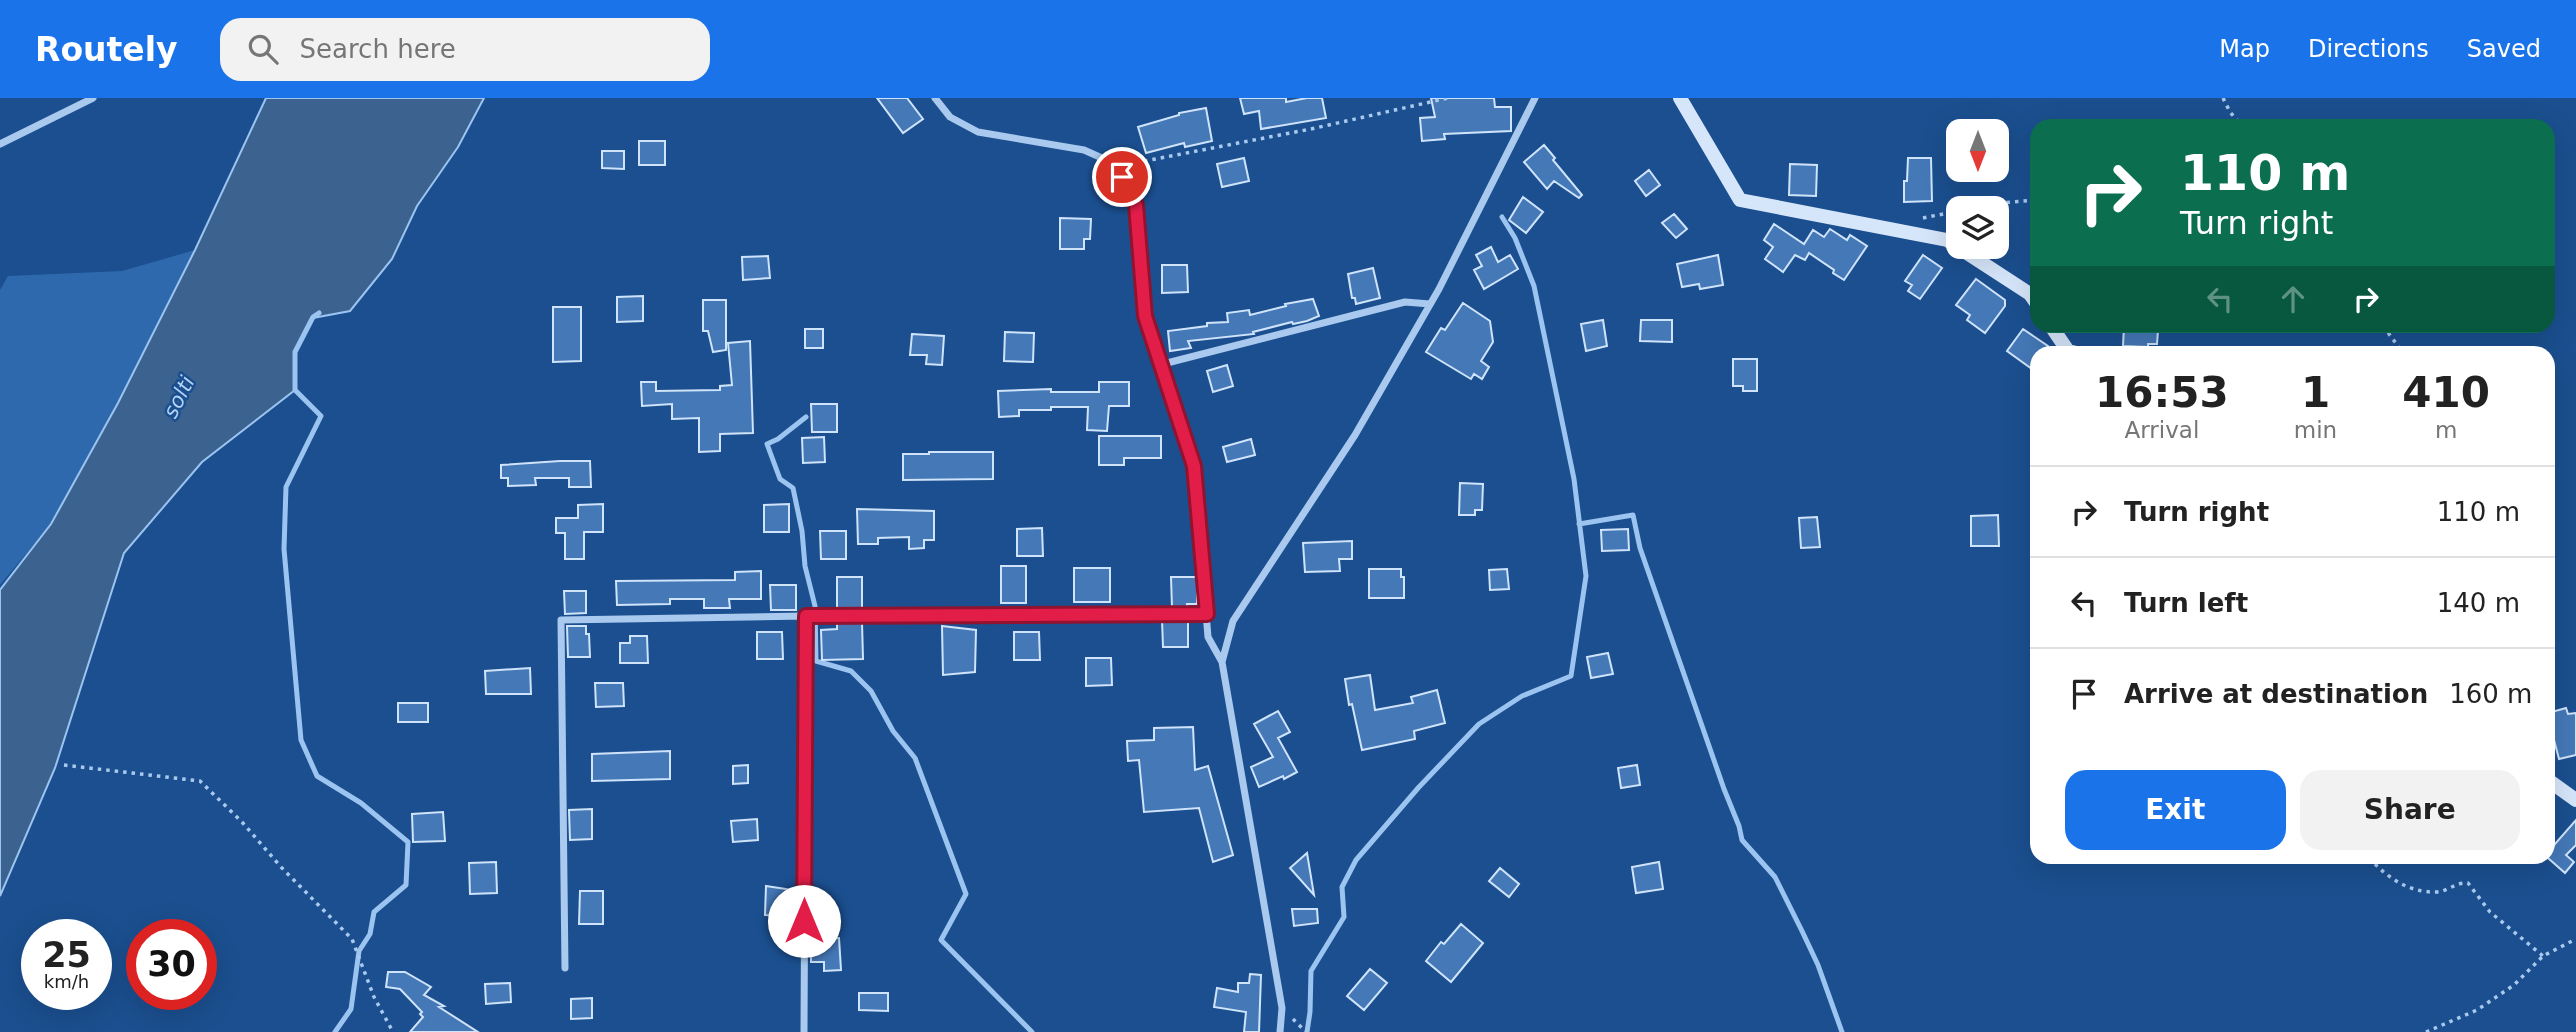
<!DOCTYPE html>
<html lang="en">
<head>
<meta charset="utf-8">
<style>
	:root { --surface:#fff; --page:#f2f2f2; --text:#222; --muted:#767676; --line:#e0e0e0; --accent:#1a73e8 }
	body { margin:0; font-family:"DejaVu Sans",sans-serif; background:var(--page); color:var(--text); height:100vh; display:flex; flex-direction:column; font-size:26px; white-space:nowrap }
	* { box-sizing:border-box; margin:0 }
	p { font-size:23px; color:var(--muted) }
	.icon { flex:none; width:38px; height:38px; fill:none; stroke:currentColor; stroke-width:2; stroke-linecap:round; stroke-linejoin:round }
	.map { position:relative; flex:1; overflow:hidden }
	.details { position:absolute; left:2030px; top:248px; width:525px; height:518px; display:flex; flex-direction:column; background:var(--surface); border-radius:21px; box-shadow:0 7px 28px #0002 }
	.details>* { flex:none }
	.guide { position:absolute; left:2030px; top:21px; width:525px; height:214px; border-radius:21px; box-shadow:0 7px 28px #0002; background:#0b6e4f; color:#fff; overflow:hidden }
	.needle { width:46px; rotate:180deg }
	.controls { position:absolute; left:1946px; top:21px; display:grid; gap:14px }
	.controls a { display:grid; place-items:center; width:63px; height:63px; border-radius:14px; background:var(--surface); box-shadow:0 7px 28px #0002; font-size:35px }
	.speed { position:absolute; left:21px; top:821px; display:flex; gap:14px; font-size:35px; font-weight:700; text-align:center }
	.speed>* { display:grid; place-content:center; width:91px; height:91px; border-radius:50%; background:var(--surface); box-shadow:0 7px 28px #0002; line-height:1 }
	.speed small { font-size:18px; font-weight:400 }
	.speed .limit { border:10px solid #d22; background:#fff; color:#111 }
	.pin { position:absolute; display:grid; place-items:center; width:60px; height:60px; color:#fff; margin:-30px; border:4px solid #fff; border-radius:50%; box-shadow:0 2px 7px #0007 }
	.me { position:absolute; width:77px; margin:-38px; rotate:0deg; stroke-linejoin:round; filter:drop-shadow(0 0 5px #0008) }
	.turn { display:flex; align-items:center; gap:24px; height:147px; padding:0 35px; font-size:32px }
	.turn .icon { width:91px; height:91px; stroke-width:2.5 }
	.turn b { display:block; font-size:49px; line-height:60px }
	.lanes { display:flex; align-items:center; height:66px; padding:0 35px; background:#0003; justify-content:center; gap:35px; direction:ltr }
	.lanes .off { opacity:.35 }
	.eta { display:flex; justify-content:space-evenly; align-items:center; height:119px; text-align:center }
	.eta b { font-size:42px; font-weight:700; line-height:49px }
	.cta { display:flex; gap:14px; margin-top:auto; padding:14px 35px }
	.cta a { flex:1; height:80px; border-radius:21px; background:var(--accent); color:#fff; font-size:28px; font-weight:700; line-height:80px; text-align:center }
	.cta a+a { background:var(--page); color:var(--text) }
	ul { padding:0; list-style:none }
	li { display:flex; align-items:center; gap:21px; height:91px; padding:0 35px; border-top:2px solid var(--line) }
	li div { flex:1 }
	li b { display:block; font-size:26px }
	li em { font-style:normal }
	header { display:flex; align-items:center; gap:42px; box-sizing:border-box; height:98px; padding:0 35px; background:var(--accent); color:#fff }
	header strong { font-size:33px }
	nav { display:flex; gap:38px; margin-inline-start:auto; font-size:24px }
	.search { width:490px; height:63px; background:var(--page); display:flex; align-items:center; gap:18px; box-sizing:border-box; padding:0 24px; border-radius:21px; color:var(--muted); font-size:26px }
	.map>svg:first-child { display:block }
	.green { fill:#2e69ad }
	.water { fill:#3c6290; stroke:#9cc4f0; stroke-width:2 }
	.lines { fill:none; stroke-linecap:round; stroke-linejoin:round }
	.stream { stroke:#9cc4f0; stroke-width:5 }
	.building { fill:#4478b7; stroke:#cfe3fa; stroke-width:2 }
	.path { stroke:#a9c9ee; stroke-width:3.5; stroke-dasharray:3.5 5; stroke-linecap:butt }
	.street { stroke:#a9c9ee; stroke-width:7 }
	.secondary { stroke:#d6e6fa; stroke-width:14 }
	.route-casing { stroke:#92132f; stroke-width:18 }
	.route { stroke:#e11d48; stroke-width:12 }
	.labels { text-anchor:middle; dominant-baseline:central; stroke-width:5; stroke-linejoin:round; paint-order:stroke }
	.water-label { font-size:21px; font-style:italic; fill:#b5d3f5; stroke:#1b4f8f }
</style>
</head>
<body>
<header>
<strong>Routely</strong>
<div class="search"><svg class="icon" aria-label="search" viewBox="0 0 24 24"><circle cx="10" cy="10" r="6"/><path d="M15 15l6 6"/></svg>Search here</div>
<nav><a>Map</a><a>Directions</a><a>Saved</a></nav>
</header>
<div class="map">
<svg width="2576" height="934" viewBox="0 0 2576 934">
	<rect width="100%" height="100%" fill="#1b4f8f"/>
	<path class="green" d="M195 152 118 305 51 426 0 487V192L8 178 122 173Z"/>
	<path class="water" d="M266 0H484L458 49 417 108 392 161 350 213 313 220 295 254V292L202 364 124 455 55 670 0 798V492L51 426 118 305 195 152Z"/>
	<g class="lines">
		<path class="stream" d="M319 215 313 219 295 254V292L321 318 286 389 284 451 301 642 317 678 361 705 408 744 406 787 374 814 370 836 359 853 351 911 335 934
			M806 319 778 341 767 346 780 381 793 390 802 433 805 468 815 508 816 563 851 573 871 593 893 633 915 660 966 796 941 842 1032 934
			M1579 426 1633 417 1640 450 1724 691 1739 728 1742 742 1775 779 1802 833 1818 867 1842 934
			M1307 934 1310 914 1311 873 1344 819 1342 789 1356 762 1419 689 1479 626 1522 598 1571 578 1586 478 1574 381 1534 188 1515 140 1502 119"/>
	</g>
	<path class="building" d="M877 0H907L923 21 903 35Z
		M1240 0H1286V4L1307 0H1322L1326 20 1261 31 1259 13 1244 16Z
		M1431 0H1494L1495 9H1511V33L1444 36 1445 41 1422 43 1420 20 1435 19Z
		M1206 10 1212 43 1185 49 1184 45 1146 55 1138 29 1179 17V15Z
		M639 43H665V67H639Z
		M1544 47 1555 60 1553 62 1582 97 1579 100 1554 83 1547 91 1524 64Z
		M602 53H624V71L602 70Z
		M1244 60 1249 83 1222 89 1217 66Z
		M1908 60H1931L1932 103 1904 104V83H1907Z
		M1790 66 1817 67 1816 98 1789 97Z
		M1649 72 1660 87 1646 98 1635 83Z
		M1523 99 1543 114 1526 135 1509 122Z
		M1674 116 1687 131 1676 140 1662 125Z
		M1060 120 1091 121 1090 141H1084V151H1060Z
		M1774 126 1804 146 1813 132 1824 139 1830 131 1847 142 1850 137 1867 148 1844 182 1833 175 1834 172 1809 155 1805 162 1795 157 1783 174 1765 161 1773 149 1764 142Z
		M1491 149 1498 164 1510 157 1518 171 1484 191 1474 172 1482 168 1476 157Z
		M1718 157 1723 187 1700 191 1699 186 1682 189 1677 166Z
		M1923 157 1942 170 1920 201 1908 193 1912 187 1905 183Z
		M768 158 770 180 743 182 742 159Z
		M1162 167H1187L1188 194 1162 195Z
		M1373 170 1380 200 1356 206 1355 200H1352L1348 176Z
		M1976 181 2005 202V208L1985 235 1967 222 1970 217 1956 207Z
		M643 198V223L617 224V199Z
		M1313 201 1319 218 1307 223 1293 226 1292 224 1253 234 1254 236 1188 243 1191 250 1170 253 1168 233 1207 228V225L1228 224 1227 215 1249 212 1250 217 1286 208 1285 206Z
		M703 202H726V252L713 254 708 233H703Z
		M1463 205 1490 223 1493 244 1481 263 1489 269 1482 281 1474 276 1471 281 1426 254 1441 230 1445 232Z
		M553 209H581V263L553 264Z
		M1603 222 1607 248 1586 253 1581 226Z
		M1641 222H1672V244L1640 243Z
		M2124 228H2149V231L2158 232 2157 246H2148V249L2123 248Z
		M805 231H823V250H805Z
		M2023 231 2048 248 2043 256H2037V263L2032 271 2007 253Z
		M1005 234 1034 235 1033 264 1004 263Z
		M912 236 944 238 942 267 926 266 927 257H910Z
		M750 243 753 335 720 336V353L699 354V320L672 321V306L642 308 641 284H656V293L720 292V288L732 287 728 245Z
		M1733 261H1757V293H1743V288H1733Z
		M1227 267 1233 288 1213 294 1207 273Z
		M1099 284H1129V308H1109L1107 333 1087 332 1088 309H1051V312H1019V318L999 319 998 293 1051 291V294H1099Z
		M811 306H837V334H812Z
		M1099 338H1161V360H1124V367H1099Z
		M824 339 825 364 803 365 802 340Z
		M1251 341 1255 357 1227 364 1223 349Z
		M929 354H993V381L903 382V356H929Z
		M560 363H590L591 389H569V380H535L536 387 508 388V380H501V367Z
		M1460 385 1483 386 1482 412H1475V417H1459Z
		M603 406V434H584V461H565V435H556V420H578V407Z
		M789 406V434H764V407Z
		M857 411 934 413V442H924V450L909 451V439L878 440V446H858Z
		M1998 417 1999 448H1971V418Z
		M1817 419 1820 449 1801 450 1799 420Z
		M1042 430 1043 458H1017V431Z
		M1628 431 1629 452 1602 453 1601 432Z
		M820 433H846V461H821Z
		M1352 443V461H1339L1340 473 1305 474 1303 445Z
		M1001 468H1026V505H1001Z
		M1074 470H1110V504H1074Z
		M1369 471H1401V479H1404V500H1369Z
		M1507 471 1509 491 1490 492 1489 472Z
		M761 473V501H729L730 510H704V501H670V506L617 507 616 483 735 482V474Z
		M837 479H862V512H837Z
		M1171 479H1197V506H1187L1188 510H1172Z
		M770 487H796V512H771Z
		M564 493H586V515L565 516Z
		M1162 522H1188V549H1163Z
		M837 524H862L863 561 822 562 821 532 837 531Z
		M567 528H586V536H589L590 559H568Z
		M942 528 976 532 975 574 943 577Z
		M757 534H782L783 561H757Z
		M1014 534H1039L1040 562H1014Z
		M630 538H647L648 565H620V545H630Z
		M1608 555 1613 576 1591 580 1587 559Z
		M1086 560H1111L1112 587 1086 588Z
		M530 570 531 596H486L485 573Z
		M1370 577 1375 612 1413 605 1411 599 1437 592 1445 625 1414 633 1415 641 1362 652 1352 606 1349 607 1345 581Z
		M595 585H623L624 608 596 609Z
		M398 605H428V624H398Z
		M2566 610 2568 616 2576 615V657L2559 661 2554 642 2548 643V615Z
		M1278 613 1290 634 1278 640 1297 674 1284 681 1283 678 1259 689 1251 669 1273 659 1254 626Z
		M1193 629 1195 672 1208 668 1233 757 1213 764 1199 710 1144 714 1139 662 1128 663 1127 643 1154 642V630Z
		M670 653V681L592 683V656Z
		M748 667V685L733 686V668Z
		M1637 667 1640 687 1621 690 1618 670Z
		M592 711V741L570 742 569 712Z
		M443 714 445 743 413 744 412 716Z
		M757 721 758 742 733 744 731 723Z
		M2576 722V747L2566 757 2574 764 2565 775 2548 760V754Z
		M1307 755 1314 797 1290 770Z
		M496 764 497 795 470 796 469 765Z
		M1659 764 1663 791 1636 795 1632 769Z
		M1500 770 1519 786 1509 799 1489 783Z
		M766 788 793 792 791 818 765 817Z
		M580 793H603V826H579Z
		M1292 811H1317L1318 825 1294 828Z
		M1461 826 1483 845 1451 884 1426 863 1441 844 1444 846Z
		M839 840 841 872 824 873V864H811V841Z
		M1370 871 1387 885 1364 912 1347 898Z
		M388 874H405L431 889 424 897 444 908 439 909 478 934H410L423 919 420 916 422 914 400 891 386 889Z
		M1250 876 1261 877 1259 934H1244L1246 914 1214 909 1217 890 1238 894V885H1249Z
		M510 885 511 904 486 906 485 886Z
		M859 895H888V913L859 912Z
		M592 900V920L571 921V901Z"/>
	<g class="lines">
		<path class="path" d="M2223 0 2230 14 2242 28
			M1130 73 1145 63 1311 31 1448 0
			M1973 110 2000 105 2037 102
			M1923 120 1958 113
			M2383 228 2404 256
			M64 667 200 683 242 724 281 769 352 841 374 899 393 934
			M2369 760C2387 779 2408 795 2437 794 2448 793 2456 784 2468 785L2490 814 2543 858
			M1293 921 1306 934
			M2426 934 2477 912 2514 887 2543 858 2576 841"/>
		<path class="street" d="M935 0 950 19 978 34 1084 52 1113 65 1131 92 1136 108 1145 218 1163 266 1194 368 1208 539 1222 564
			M0 46 93 0
			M1163 266 1405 204 1430 206
			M806 518 1207 516
			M565 870 561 522 806 518 804 934
			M1280 934 1282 910 1222 564 1233 523 1355 337 1439 191 1535 0"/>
		<path class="secondary" d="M1680 0 1740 102 1947 142 2030 196 2037 206
			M2051 228 2068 253 2081 256
			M2548 682 2576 702"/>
	</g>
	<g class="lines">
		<g class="route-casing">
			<path id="route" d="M804 823 806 518 1207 516 1194 368 1145 218 1136 107 1122 79"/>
		</g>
		<use href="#route" class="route"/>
	</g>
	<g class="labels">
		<g class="water-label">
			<text transform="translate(179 299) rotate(-63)">solti</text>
		</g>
	</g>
</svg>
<div class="controls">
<a><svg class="needle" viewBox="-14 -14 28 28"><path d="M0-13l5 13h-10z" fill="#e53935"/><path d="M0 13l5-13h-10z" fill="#767676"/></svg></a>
<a><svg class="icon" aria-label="layers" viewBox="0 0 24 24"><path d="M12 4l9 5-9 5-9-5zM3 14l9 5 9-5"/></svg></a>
</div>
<div class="speed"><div>25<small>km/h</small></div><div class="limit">30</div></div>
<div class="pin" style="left:1122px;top:79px;background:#d93025"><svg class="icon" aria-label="arrive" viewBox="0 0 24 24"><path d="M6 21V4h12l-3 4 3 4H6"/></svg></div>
<svg class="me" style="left:804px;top:823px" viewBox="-20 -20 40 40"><circle r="19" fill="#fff"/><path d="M0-13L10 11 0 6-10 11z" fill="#e11d48"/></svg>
<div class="guide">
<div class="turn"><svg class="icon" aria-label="right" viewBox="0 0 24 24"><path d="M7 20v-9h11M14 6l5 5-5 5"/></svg><div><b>110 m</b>Turn right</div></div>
<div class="lanes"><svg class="icon off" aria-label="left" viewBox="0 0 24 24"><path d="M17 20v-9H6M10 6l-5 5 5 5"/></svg><svg class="icon off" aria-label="ahead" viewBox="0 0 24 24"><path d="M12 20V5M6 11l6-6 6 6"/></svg><svg class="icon" aria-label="right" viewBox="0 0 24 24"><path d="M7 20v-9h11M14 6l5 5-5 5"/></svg></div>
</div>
<section class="details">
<div class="eta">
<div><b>16:53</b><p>Arrival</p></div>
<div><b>1</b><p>min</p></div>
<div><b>410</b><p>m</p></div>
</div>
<ul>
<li><svg class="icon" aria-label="right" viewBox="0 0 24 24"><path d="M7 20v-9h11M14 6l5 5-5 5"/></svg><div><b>Turn right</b></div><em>110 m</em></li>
<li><svg class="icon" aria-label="left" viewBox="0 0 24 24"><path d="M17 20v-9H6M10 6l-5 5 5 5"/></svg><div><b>Turn left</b></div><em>140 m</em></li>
<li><svg class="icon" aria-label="arrive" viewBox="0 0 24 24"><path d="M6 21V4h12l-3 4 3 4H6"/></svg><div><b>Arrive at destination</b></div><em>160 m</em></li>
</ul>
<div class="cta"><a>Exit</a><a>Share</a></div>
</section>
</div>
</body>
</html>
